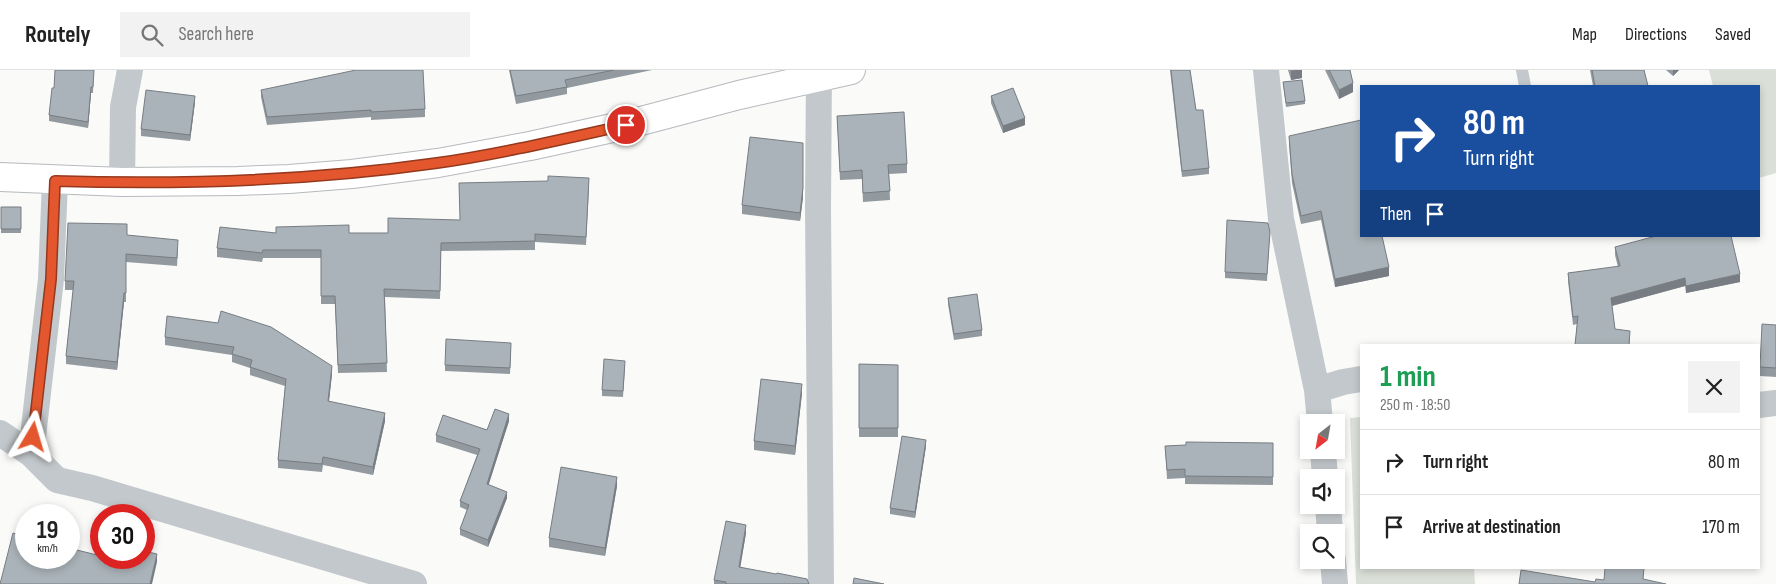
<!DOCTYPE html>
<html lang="en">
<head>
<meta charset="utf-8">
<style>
	:root { --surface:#fff; --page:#f2f2f2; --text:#222; --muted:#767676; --line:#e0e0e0 }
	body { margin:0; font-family:"Sofia Sans Condensed",sans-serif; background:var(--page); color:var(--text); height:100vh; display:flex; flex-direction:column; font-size:19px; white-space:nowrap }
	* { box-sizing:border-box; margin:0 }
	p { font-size:16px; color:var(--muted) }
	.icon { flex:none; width:28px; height:28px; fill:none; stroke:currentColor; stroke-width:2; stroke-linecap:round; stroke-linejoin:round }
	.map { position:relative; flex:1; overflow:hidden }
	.panel { position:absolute; left:1360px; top:274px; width:400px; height:225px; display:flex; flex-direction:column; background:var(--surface); border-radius:0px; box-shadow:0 2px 8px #0003 }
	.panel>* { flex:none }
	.top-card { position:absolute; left:1360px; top:15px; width:400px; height:152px; border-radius:0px; box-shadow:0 2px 8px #0003; background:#1a4fa0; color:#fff; overflow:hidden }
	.needle { width:32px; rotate:211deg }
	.buttons { position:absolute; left:1300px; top:344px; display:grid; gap:10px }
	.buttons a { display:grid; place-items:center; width:45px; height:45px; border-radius:0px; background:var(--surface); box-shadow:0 2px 8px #0003; font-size:25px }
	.speed { position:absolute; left:15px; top:434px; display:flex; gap:10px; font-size:25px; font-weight:700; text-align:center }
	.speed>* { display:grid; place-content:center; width:65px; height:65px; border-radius:50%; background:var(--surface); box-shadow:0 2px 8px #0003; line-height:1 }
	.speed small { font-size:12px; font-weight:400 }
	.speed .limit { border:8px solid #d22; background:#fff; color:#111 }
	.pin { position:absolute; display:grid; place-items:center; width:42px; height:42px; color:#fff; margin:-21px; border:2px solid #fff; border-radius:50%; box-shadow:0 1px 5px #0007 }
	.me { position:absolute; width:55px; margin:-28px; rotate:7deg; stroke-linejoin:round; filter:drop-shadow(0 0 4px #0008) }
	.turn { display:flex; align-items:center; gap:18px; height:105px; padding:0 20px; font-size:22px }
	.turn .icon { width:65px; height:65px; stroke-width:2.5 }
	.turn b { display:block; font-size:35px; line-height:42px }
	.then { display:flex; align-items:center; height:48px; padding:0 20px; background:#0003; gap:10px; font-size:19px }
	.round { display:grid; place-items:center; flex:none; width:52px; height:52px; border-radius:0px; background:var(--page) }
	.head { display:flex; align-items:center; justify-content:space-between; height:85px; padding:0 20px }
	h1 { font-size:30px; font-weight:700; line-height:38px; color:#1e9e55 }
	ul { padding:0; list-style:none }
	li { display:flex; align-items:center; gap:15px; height:65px; padding:0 20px; border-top:1px solid var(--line) }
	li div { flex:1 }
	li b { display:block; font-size:19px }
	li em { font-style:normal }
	header { display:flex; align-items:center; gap:30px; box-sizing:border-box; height:70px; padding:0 25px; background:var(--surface); border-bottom:1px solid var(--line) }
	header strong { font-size:24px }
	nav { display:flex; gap:28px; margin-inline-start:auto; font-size:18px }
	.search { width:350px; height:45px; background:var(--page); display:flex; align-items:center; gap:12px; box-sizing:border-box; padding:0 18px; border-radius:0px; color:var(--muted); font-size:19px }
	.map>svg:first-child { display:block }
	.green { fill:#dadfd7 }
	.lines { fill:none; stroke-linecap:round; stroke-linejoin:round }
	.primary-casing { stroke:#b5babe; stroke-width:30 }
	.service { stroke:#c3c8cc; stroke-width:12 }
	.minor { stroke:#c3c8cc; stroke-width:26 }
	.primary { stroke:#fff; stroke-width:28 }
	.wall { fill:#929a9f }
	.shaded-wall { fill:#777d82 }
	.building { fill:#aab3b9; stroke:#777d82 }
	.route-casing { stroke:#94391e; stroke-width:12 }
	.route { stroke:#e4572e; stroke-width:9 }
</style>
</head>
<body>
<header>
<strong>Routely</strong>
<div class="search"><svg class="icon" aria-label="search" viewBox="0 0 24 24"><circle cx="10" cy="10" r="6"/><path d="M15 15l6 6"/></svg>Search here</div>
<nav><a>Map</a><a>Directions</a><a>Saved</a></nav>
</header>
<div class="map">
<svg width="1776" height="514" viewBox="0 0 1776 514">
	<rect width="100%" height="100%" fill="#fafaf8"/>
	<path class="green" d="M1709 0H1776V103L1759 108V16H1713Z
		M1361 347V498H1474L1475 514H1356L1350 348Z"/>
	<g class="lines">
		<g class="primary-casing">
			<path id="primary" d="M0 107 122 112 238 111 289 109 352 104 438 93 530 76 626 55 739 25 851 0"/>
		</g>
		<path class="service" d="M1522 0 1525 16"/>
		<path class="minor" d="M819 0 818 137 821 514
			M1266 0 1281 149 1317 320 1320 352
			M122 112 123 37 130 0
			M1317 320 1343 312 1361 309
			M1759 335 1776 333
			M0 363 31 384 57 410 92 418 414 514
			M1323 380 1325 408
			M31 384 51 209 55 111
			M1328 435 1330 462
			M1333 490 1335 514"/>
		<use href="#primary" class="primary"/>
	</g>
	<path class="wall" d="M94 0 93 23H91L88 58 49 51V45L54 18Z
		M509 0H652L567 18V24L516 34Z
		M1170 0H1190L1196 40 1209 98V104L1182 107Z
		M1288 0H1302V8L1291 10Z
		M1325 0H1350L1353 22 1339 29Z
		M1590 0H1644L1648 16H1593Z
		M1666 0H1679L1673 6Z
		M1283 12 1305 31V34L1286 37Z
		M261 20 425 39V47L371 50V47L267 55 261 27Z
		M991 26 1025 55 1003 63 991 33Z
		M195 32 190 71 141 66V59Z
		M837 46 907 94V103L889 104 890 130 863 132 862 109 840 110Z
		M1289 66 1361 166 1389 206 1335 217 1321 150 1301 154 1292 113 1289 74Z
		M589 117 586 175 535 172V180L441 181 440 229 385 227 387 302 338 303 335 234H321V188H263L262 192 217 187V178L276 163H388L460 150Z
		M803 127 800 151 742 144V135Z
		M1 137H21V163H1Z
		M1270 162 1267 211 1225 208V202Z
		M127 165 178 179 177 196 126 192V232H124L117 300 66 294V286L73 220H65V211Z
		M1615 177 1740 212 1686 223 1685 216 1612 236 1615 259 1630 268 1629 275H1575L1577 254 1573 255 1568 211V203L1618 197 1615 185Z
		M948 228 982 260V266L954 270 948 234Z
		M167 246 332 304 329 331 385 351 373 405 323 395 322 402 278 398V390L285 316 250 305V298L232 292V285L165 275V267Z
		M1776 255V307L1760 306V297Z
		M511 279 510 304 445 301V295Z
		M859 294 898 295V367H859Z
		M625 297 623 327 602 326V320Z
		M802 323 795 385 754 380V371Z
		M509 351 488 415 507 428 488 477 460 465V459L467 440 460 437V431L477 385 436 372V365L487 360Z
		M1273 373V415L1185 414V408L1167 409 1165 376Z
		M926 376 915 448 890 444V438Z
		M617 416 605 486 549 477V468Z
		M746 463 740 497 809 514H714V510Z"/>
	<path class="shaded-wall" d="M1295 0H1302V8L1291 10V1Z
		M1673 0H1679L1673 6Z
		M1353 13V22L1339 29V20Z
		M91 17V23L88 58V52Z
		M195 26V32L190 71V65Z
		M1025 48V55L1003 63V56Z
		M803 82V127L800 151V143Z
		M1389 197V206L1335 217V209Z
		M1740 204V212L1686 223V216Z
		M1685 208V216L1611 236V228Z
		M124 223V232L117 300V292Z
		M332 296V304L328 339V331Z
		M802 314V323L795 385V376Z
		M385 343V351L373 405V397Z
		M509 344V351L487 420V414Z
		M926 370V376L915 448V442Z
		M617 407V416L605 486V478Z
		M507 422V428L488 477V470Z
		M746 455V463L739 505V497Z
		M157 484V492L152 514H150Z"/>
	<path class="building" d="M55 0H94L93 17H91L88 52 49 45 52 18H54Z
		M356 0H423L425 39 371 42V40L267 47 261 20Z
		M510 0H614L565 10 567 17 516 26Z
		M1171 0H1190L1196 40H1203L1209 98 1182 101Z
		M1329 0H1350L1353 13 1339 20Z
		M1592 0H1644L1648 16H1595Z
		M1302 10 1305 31 1286 33 1283 12Z
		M1013 18 1025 48 1003 56 991 26Z
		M146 20 195 26 190 65 141 59Z
		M904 42 907 94 888 95 890 121 863 123 862 100 840 102 837 46Z
		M1361 50V166H1382L1389 197 1335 209 1321 141 1301 146 1292 104 1289 66Z
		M750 67 803 73V118L800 143 742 135Z
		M548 106 589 108 586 167 535 164V171L441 173 440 221 384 219 387 293 338 295 335 226H321V180H263L262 183 217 178 220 157 276 163V157L349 155V163H388V148L460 150 459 113 548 111Z
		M1 137H21V159H1Z
		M1227 150 1268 153 1270 162 1267 204 1225 202Z
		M68 153 127 154V165L178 170 177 188 126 184V223H124L117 292 66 286 74 211H65Z
		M1656 166H1731L1740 204 1686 216 1685 208 1611 228 1615 259 1630 261 1629 275H1575L1578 246 1573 247 1568 203 1620 196 1615 177Z
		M977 224 982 260 954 264 948 228Z
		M221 241 271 257 332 296 328 331 385 343 373 397 323 387 322 394 278 390 286 309 250 297 252 290 232 284 234 277 165 267 167 246 218 253Z
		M1762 254 1776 255V298L1760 297Z
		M446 269 511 273 510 298 445 295Z
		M604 289 625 291 623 321 602 320Z
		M859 294 898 295V358H859Z
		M761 309 802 314 795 376 754 371Z
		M495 339 509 344 487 414 507 422 488 470 460 459 469 435 460 431 480 379 436 365 443 345 487 360Z
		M902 366 926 370 915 442 890 438Z
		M1186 372 1273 373V407L1185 406V399L1167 400 1165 376 1186 375Z
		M561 397 617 407 605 478 549 468Z
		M726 451 746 455 739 497 776 504 777 503 807 509 809 514H726V512L714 510Z
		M13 463 26 467V488H69V478L101 486V488H144V481L157 484 150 514H151H0Z
		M1605 498H1644L1643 509 1666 514H1519L1521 500 1595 512 1596 509 1604 510Z
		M854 508 884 514H853Z"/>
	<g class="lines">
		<g class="route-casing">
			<path id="route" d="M33 367 51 209 55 111C183 115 310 111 437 93 500 84 563 69 626 55"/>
		</g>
		<use href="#route" class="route"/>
	</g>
</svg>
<div class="buttons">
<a><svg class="needle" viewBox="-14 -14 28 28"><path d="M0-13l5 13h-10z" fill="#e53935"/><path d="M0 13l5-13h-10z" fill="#767676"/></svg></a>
<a><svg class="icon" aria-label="sound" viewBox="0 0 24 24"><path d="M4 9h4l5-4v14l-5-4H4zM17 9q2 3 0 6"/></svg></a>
<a><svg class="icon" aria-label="search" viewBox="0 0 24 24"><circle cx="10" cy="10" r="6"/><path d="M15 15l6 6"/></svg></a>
</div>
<div class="speed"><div>19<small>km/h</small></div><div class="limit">30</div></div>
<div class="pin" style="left:626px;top:55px;background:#d93025"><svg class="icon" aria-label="arrive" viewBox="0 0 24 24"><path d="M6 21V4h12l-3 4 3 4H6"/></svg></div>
<svg class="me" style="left:33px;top:367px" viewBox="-20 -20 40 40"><path d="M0-17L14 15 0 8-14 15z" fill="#e4572e" stroke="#fff" stroke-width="4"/></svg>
<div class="top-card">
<div class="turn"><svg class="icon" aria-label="right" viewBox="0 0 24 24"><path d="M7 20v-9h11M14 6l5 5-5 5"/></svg><div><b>80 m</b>Turn right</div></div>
<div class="then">Then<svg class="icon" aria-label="arrive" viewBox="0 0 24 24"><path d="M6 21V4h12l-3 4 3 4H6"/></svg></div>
</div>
<section class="panel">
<div class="head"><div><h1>1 min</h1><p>250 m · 18:50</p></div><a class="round"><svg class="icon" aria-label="close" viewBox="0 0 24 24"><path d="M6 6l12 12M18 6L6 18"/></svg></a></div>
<ul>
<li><svg class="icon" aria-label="right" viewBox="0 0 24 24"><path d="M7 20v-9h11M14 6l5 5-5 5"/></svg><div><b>Turn right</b></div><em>80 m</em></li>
<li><svg class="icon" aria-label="arrive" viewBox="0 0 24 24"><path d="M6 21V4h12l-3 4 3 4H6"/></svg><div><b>Arrive at destination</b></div><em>170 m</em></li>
</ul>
</section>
</div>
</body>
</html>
